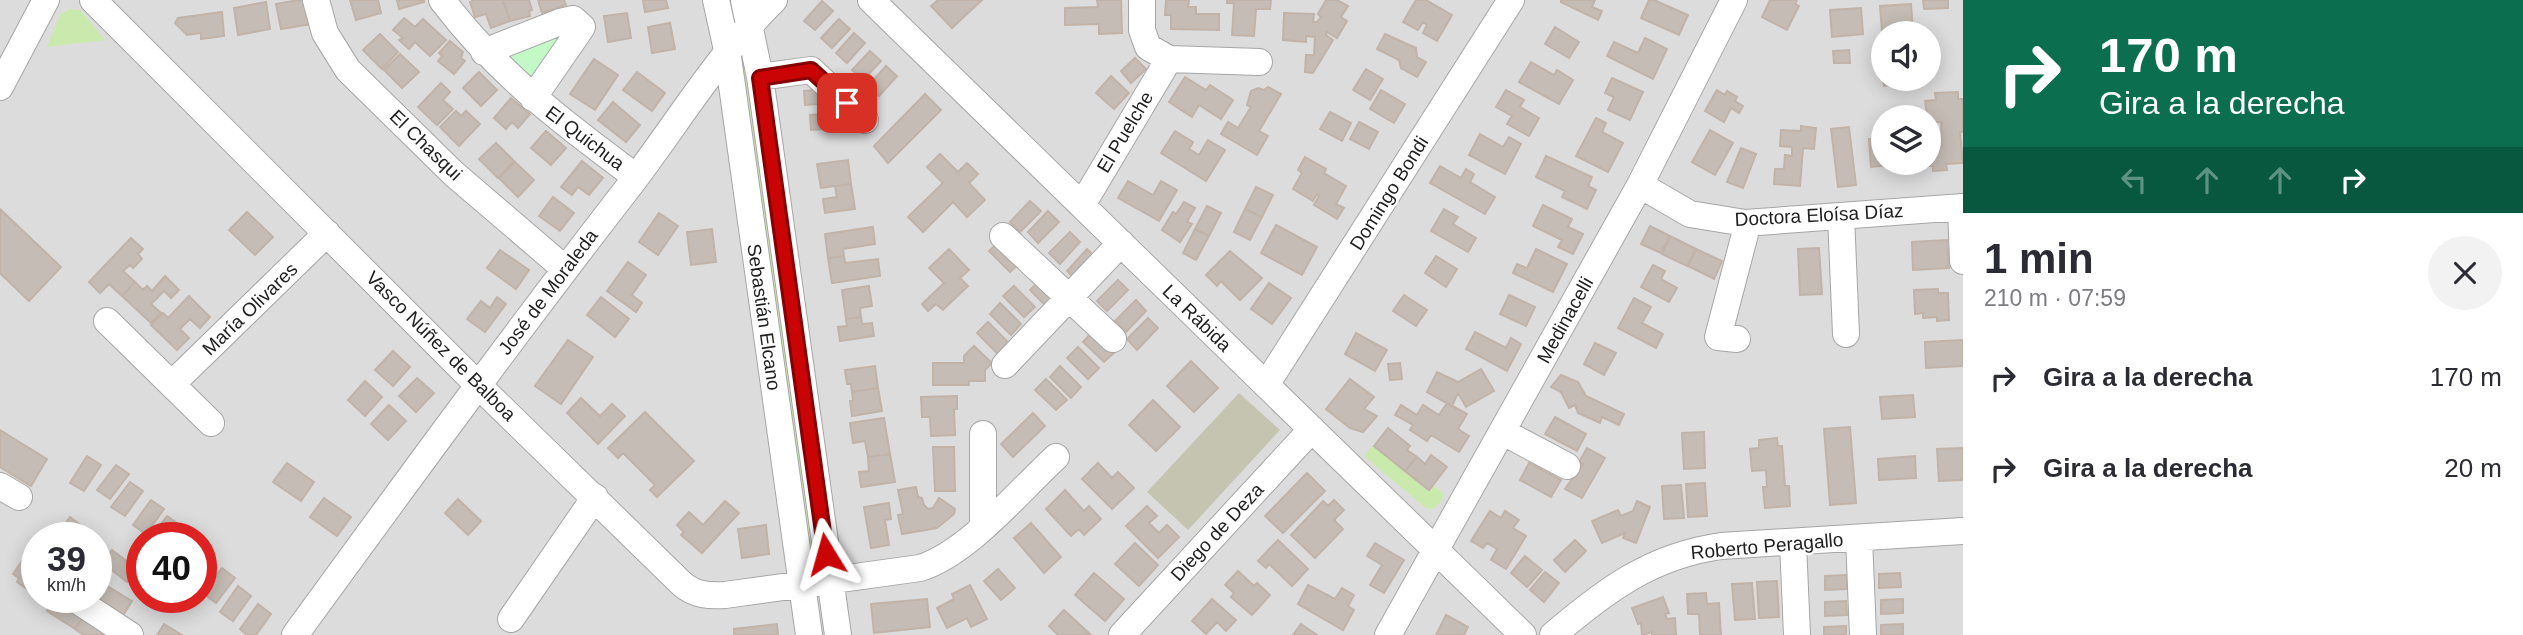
<!DOCTYPE html>
<html lang="es">
<head>
<meta charset="utf-8">
<style>
	:root { --surface:#fff; --page:#f2f2f3; --text:#2b2b33; --muted:#7c7c81 }
	body { margin:0; font-family:Helvetica,sans-serif; background:var(--page); color:var(--text); height:100vh; display:flex; flex-direction:column; font-size:26px; white-space:nowrap }
	* { box-sizing:border-box; margin:0 }
	p { font-size:23px; color:var(--muted) }
	.icon { flex:none; width:38px; height:38px; fill:none; stroke:currentColor; stroke-width:2; stroke-linecap:round; stroke-linejoin:round }
	.map { position:relative; flex:1; overflow:hidden }
	.drawer { display:flex; flex-direction:column; background:var(--surface); width:560px }
	.drawer>* { flex:none }
	.banner { background:#0b6e4f; color:#fff; overflow:hidden }
	.buttons { position:absolute; left:1871px; top:21px; display:grid; gap:14px }
	.buttons a { display:grid; place-items:center; width:70px; height:70px; border-radius:50%; background:var(--surface); box-shadow:0 4px 18px #0003; font-size:35px }
	.speed { position:absolute; left:21px; top:522px; display:flex; gap:14px; font-size:35px; font-weight:700; text-align:center }
	.speed>* { display:grid; place-content:center; width:91px; height:91px; border-radius:50%; background:var(--surface); box-shadow:0 4px 18px #0003; line-height:1 }
	.speed small { font-size:18px; font-weight:400 }
	.speed .limit { border:10px solid #d22; background:#fff; color:#111 }
	.pin { position:absolute; display:grid; place-items:center; width:60px; height:60px; color:#fff; margin:-30px; border-radius:14px; box-shadow:0 4px 10px #0006 }
	.me { position:absolute; width:77px; margin:-38px; rotate:352deg; stroke-linejoin:round; filter:drop-shadow(0 0 5px #0008) }
	.turn { display:flex; align-items:center; gap:24px; height:147px; padding:0 21px; font-size:32px }
	.turn .icon { width:91px; height:91px; stroke-width:2.5 }
	.turn b { display:block; font-size:49px; line-height:60px }
	.lanes { display:flex; align-items:center; height:66px; padding:0 21px; background:#0003; justify-content:center; gap:35px; direction:ltr }
	.lanes .off { opacity:.35 }
	.round { display:grid; place-items:center; flex:none; width:74px; height:74px; border-radius:37px; background:var(--page) }
	.overview { display:flex; align-items:center; justify-content:space-between; height:119px; padding:0 21px }
	h1 { font-size:42px; font-weight:700; line-height:52px }
	ul { padding:0; list-style:none }
	li { display:flex; align-items:center; gap:21px; height:91px; padding:0 21px }
	li div { flex:1 }
	li b { display:block; font-size:26px }
	li em { font-style:normal }
	main { display:flex; flex:1; min-height:0 }
	.map>svg:first-child { display:block }
	.residential { fill:#dddcdc; fill-rule:evenodd }
	.construction { fill:#c4c4b1 }
	.grass { fill:#cae9ac }
	.park { fill:#c3f9c7 }
	.building { fill:#c4bcb5; stroke:#c1b3a8; stroke-width:2 }
	.lines { fill:none; stroke-linecap:round; stroke-linejoin:round }
	.minor-casing { stroke:#a6a6a6; stroke-width:28 }
	.minor { stroke:#fff; stroke-width:26 }
	.route-casing { stroke:#830203; stroke-width:18 }
	.route { stroke:#ca0305; stroke-width:12 }
	.labels { text-anchor:middle; dominant-baseline:central; stroke-width:5; stroke-linejoin:round; paint-order:stroke }
	.street-label { font-size:19px; fill:#1f1f1f; stroke:#fff }
</style>
</head>
<body>
<main>
<div class="map">
<svg width="1963" height="635" viewBox="0 0 1963 635">
	<rect width="100%" height="100%" fill="#f0ece5"/>
	<path class="residential" d="M0 0H1963V635H0ZM1883 33H1928V79H1883ZM1883 117H1928V163H1883ZM37 537H96V597H37ZM142 537H201V597H142Z"/>
	<path class="construction" d="M1239 393 1280 430 1188 530 1147 492Z"/>
	<path class="grass" d="M69 9 80 10 105 40 47 47 60 15Z
		M747 66 815 561 810 559 743 71Z
		M1373 445 1429 492 1434 486 1445 495 1435 508 1427 509 1364 456Z"/>
	<path class="park" d="M572 24 532 91 501 50Z"/>
	<path class="building" d="M299 0H308L312 24 281 29 276 4Z
		M350 0H378L381 13 356 20Z
		M397 0H424V2L399 9Z
		M474 0H503L510 21 491 28 486 14 475 17 470 2Z
		M503 0H529L532 10 529 11 530 16 510 21Z
		M538 0H564L566 5 542 13Z
		M643 0H666L668 8 645 12Z
		M938 0H982L952 28 931 6Z
		M1097 0H1121L1122 33 1099 34V24L1065 25V8L1098 7Z
		M1166 0H1189L1188 7H1196V14H1219V30L1171 29V15H1165Z
		M1227 0H1271L1270 9H1256L1254 36 1232 35 1234 3H1227Z
		M1326 0H1337L1348 6 1341 17 1347 21 1337 38 1327 32 1326 35 1333 40 1313 73 1305 72 1306 55H1314L1315 37 1306 36V42L1283 40 1284 13 1314 14 1313 22H1317L1321 17 1318 14Z
		M1416 0H1426L1452 15 1437 41 1423 33 1427 25 1423 22 1418 30 1403 22Z
		M1561 0H1595L1592 7 1602 11 1598 20 1561 2Z
		M1649 0H1654L1688 15 1679 35 1641 18Z
		M1770 0H1797L1795 4 1799 6 1787 30 1762 17Z
		M1923 0H1948V8L1924 9Z
		M822 1 833 11 815 30 804 21Z
		M266 2 270 29 238 35 234 8Z
		M1911 4 1913 30 1882 32 1880 6Z
		M1861 8 1863 34 1832 37 1830 10Z
		M222 12 224 36 201 39V33L187 35 175 23 178 18Z
		M627 13 631 38 608 42 604 16Z
		M404 18 415 27 423 19 446 40 430 56 415 42 409 49 399 40 403 38 393 30Z
		M839 19 850 29 832 48 821 38Z
		M670 23 675 49 652 53 648 27Z
		M1555 27 1579 42 1569 58 1545 44Z
		M854 33 865 43 847 63 836 53Z
		M380 34 398 52 382 69 363 50Z
		M1385 34 1416 48 1417 57 1426 62 1417 77 1401 68 1399 60 1377 49Z
		M1645 38 1667 49 1653 79 1607 56 1614 42 1638 53Z
		M450 41 463 52 461 58 465 61 454 74 438 61 442 56 439 53Z
		M1849 50 1850 63H1834L1833 51Z
		M870 51 881 61 863 80 852 70Z
		M400 54 419 72 402 88 384 70Z
		M1135 58 1146 69 1131 83 1121 71Z
		M594 59 618 75 595 110 570 94Z
		M1531 62 1554 75 1557 70 1573 80 1559 104 1519 82Z
		M886 66 897 76 879 96 868 86Z
		M1366 69 1383 79 1370 100 1353 90Z
		M479 72 497 90 481 106 463 88Z
		M637 72 665 93 652 111 623 90Z
		M1111 76 1129 93 1114 109 1096 93Z
		M1185 77 1206 90 1210 85 1233 100 1221 119 1199 105 1192 117 1169 102Z
		M1612 78 1643 92 1630 120 1608 110 1614 97 1605 93Z
		M1883 79H1915V82L1884 86Z
		M441 83 450 92 443 100 453 109 437 125 418 107Z
		M1268 87 1281 94 1259 131 1268 136 1257 155 1221 134 1228 122 1238 128 1251 107 1247 105 1251 91 1258 88 1264 90Z
		M830 89 832 103 805 105 804 91Z
		M1381 90 1405 104 1394 123 1370 109Z
		M1506 90 1524 100 1520 107 1539 118 1529 136 1507 124 1512 116 1496 107Z
		M1717 90 1725 95 1727 91 1737 97 1735 101 1743 106 1739 113 1731 108 1724 122 1705 111Z
		M1958 92V99H1963V132H1960L1963 163 1946 164 1947 170 1933 171V166H1926V163H1928V147L1942 146 1941 122H1928L1925 101 1936 100 1935 93Z
		M925 94 941 110 888 163 874 146Z
		M511 98 530 114 518 128 512 122 506 129 494 118Z
		M613 102 640 125 626 142 598 120Z
		M456 111 461 116 466 111 480 124 459 146 440 127Z
		M1330 112 1351 123 1342 141 1320 129Z
		M836 113 837 128 811 130 810 115Z
		M1596 118 1606 123 1602 132 1623 143 1608 172 1576 156Z
		M1359 122 1378 132 1369 149 1350 139Z
		M1801 126 1816 128 1814 149 1803 148 1800 186 1774 184 1775 169H1784L1785 155 1792 156V147L1780 146 1781 130 1801 131Z
		M1849 127 1856 185 1838 187 1831 129Z
		M1710 130 1733 143 1715 175 1692 162Z
		M546 131 566 148 551 165 531 148Z
		M1175 131 1193 142 1189 149 1199 155 1208 140 1225 150 1206 181 1161 153Z
		M1480 134 1503 147 1509 137 1521 144 1505 174 1469 155Z
		M1883 137V163L1901 164 1871 167 1869 139Z
		M496 143 514 161 498 178 479 159Z
		M1741 148 1756 154 1743 188 1727 182Z
		M940 154 958 172 967 163 978 174 969 183 985 200 967 217 953 202 923 232 908 217 943 183 927 167Z
		M1546 156 1592 177 1588 186 1596 190 1587 209 1562 197 1565 191 1536 177Z
		M1305 157 1326 169 1324 173 1346 186 1336 204 1344 208 1337 219 1314 205 1319 196 1317 194 1313 201 1293 189 1302 173 1298 170Z
		M848 160 851 184 821 188 817 164Z
		M582 161 603 178 589 195 578 187 572 195 561 187Z
		M515 162 534 180 518 197 499 178Z
		M1440 166 1461 178 1466 169 1474 174 1470 182 1495 197 1485 214 1430 183Z
		M1128 181 1153 195 1161 181 1177 190 1159 221 1118 198Z
		M851 184 855 209 825 213 823 199 837 197 835 186Z
		M1256 187 1273 195 1262 217 1245 209Z
		M553 197 574 213 560 231 539 216Z
		M1030 201 1041 211 1020 232 1010 222Z
		M1184 202 1195 208 1187 222 1192 224 1180 242 1162 230 1173 212 1176 214Z
		M1543 205 1572 219 1568 227 1583 234 1573 254 1558 247 1562 240 1533 226Z
		M1207 206 1221 213 1209 236 1195 229Z
		M0 209 61 267 29 301 0 273Z
		M1245 209 1262 217 1250 240 1234 232Z
		M1444 209 1458 217 1453 224 1476 238 1468 252 1431 231Z
		M1048 211 1059 222 1038 243 1028 232Z
		M247 212 273 237 255 255 229 230Z
		M659 213 678 226 658 255 639 242Z
		M1276 225 1317 247 1302 275 1261 253Z
		M1650 226 1670 236 1661 253 1641 244Z
		M873 227 875 244 843 249 844 256 828 258 825 234Z
		M712 229 716 262 691 265 687 232Z
		M1195 229 1209 236 1196 260 1183 253Z
		M1070 232 1080 242 1060 264 1049 253Z
		M1670 236 1696 249 1687 266 1662 254Z
		M131 238 143 249 138 254 142 259 133 268 130 265 123 271 135 282 122 296 109 284 100 293 89 282Z
		M1947 240 1949 268 1913 270 1912 242Z
		M1000 241 1021 262 1010 272 989 251Z
		M1819 248 1822 294 1800 295 1798 249Z
		M949 249 969 270 960 278 968 286 943 310 936 304 928 311 922 304 944 283 929 268Z
		M1087 249 1098 260 1077 281 1067 271Z
		M1536 249 1567 264 1553 292 1513 273 1517 264 1527 268Z
		M1696 249 1722 261 1714 279 1688 266Z
		M500 250 529 270 516 289 487 268Z
		M1230 251 1262 278 1240 300 1221 281 1217 286 1206 275Z
		M844 256 845 263 878 259 880 276 832 283 828 258Z
		M1436 256 1457 269 1446 287 1425 273Z
		M628 262 646 275 632 295 642 303 636 312 607 291Z
		M1653 265 1665 271 1661 279 1677 288 1669 302 1641 287Z
		M165 276 179 290 171 298 164 291 151 304 161 313 151 323 122 296 135 282 143 290 147 286 152 291Z
		M1041 279 1062 300 1051 311 1030 290Z
		M1118 280 1128 290 1107 311 1097 301Z
		M1269 283 1291 298 1272 324 1251 309Z
		M869 286 872 306 860 308 861 317 846 319 842 290Z
		M1014 286 1035 307 1024 317 1003 296Z
		M1938 289V293H1948L1949 320 1937 321V317L1923 318V313L1915 314 1914 290Z
		M1404 295 1427 310 1416 326 1393 311Z
		M1509 295 1535 307 1526 326 1500 314Z
		M189 296 210 317 200 328 190 319 180 329 189 338 177 350 151 325 163 313 168 318Z
		M497 297 506 304 485 332 467 319 481 301 490 308Z
		M601 297 629 319 615 337 587 315Z
		M1634 298 1651 307 1642 323 1663 334 1656 348 1618 328Z
		M1136 300 1146 311 1126 332 1115 321Z
		M1000 303 1021 324 1011 335 990 314Z
		M861 317 862 324 872 323 874 336 840 341 838 327 847 326 846 319Z
		M1148 318 1158 328 1137 350 1127 339Z
		M988 322 1009 343 998 354 977 333Z
		M1093 331 1115 352 1104 362 1083 342Z
		M1475 332 1506 348 1511 338 1521 344 1507 371 1466 349Z
		M1356 333 1387 350 1375 371 1345 354Z
		M568 340 593 357 561 404 535 386Z
		M1963 340V366L1926 368 1925 342Z
		M1595 343 1616 353 1604 375 1584 364Z
		M974 346 992 363 985 370V381H969V385H933V363H964V356Z
		M1078 347 1099 368 1088 379 1067 358Z
		M393 351 410 367 393 386 375 370Z
		M1191 361 1218 388 1194 412 1167 386Z
		M1400 363 1402 379 1390 380 1388 364Z
		M875 366 878 388 852 392 851 384H847L845 370Z
		M1060 366 1081 387 1071 398 1050 377Z
		M1481 369 1494 391 1466 407 1458 393 1452 406 1427 392 1437 372 1458 382Z
		M1561 375 1578 382 1586 396 1624 414 1619 425 1602 417 1600 423 1578 413 1575 405 1569 408 1561 392 1551 387Z
		M417 378 434 393 416 412 399 396Z
		M1046 379 1067 400 1056 410 1035 390Z
		M1350 379 1374 397 1364 409 1377 416 1363 432 1350 428 1326 409Z
		M365 381 382 397 365 416 348 400Z
		M878 388 882 411 852 416 850 401H853L852 392Z
		M1913 395 1915 417 1882 419 1880 397Z
		M957 396V409H954L955 435 931 436 930 417H922L921 397Z
		M581 398 600 416 612 404 625 416 598 444 567 413Z
		M1153 400 1180 427 1156 451 1129 425Z
		M1447 403 1467 414 1458 429 1469 436 1459 452 1431 435 1427 441 1410 430 1413 425 1395 415 1401 405 1417 415 1423 405 1439 415Z
		M389 405 406 421 388 440 371 424Z
		M645 412 694 461 657 497 650 490 655 485 623 453 618 458 608 448Z
		M1033 413 1045 426 1013 457 1001 444Z
		M1555 417 1586 434 1577 451 1545 434Z
		M884 418 890 454 868 457 865 441 853 443 850 423Z
		M1850 427 1856 503 1830 505 1824 429Z
		M1388 428 1410 446 1407 450 1417 457 1405 471 1374 446Z
		M0 430 47 459 31 486 0 467Z
		M1704 432 1705 468 1684 469 1682 433Z
		M1777 438 1778 446H1782L1785 486H1789L1790 506 1765 508 1763 487H1767L1766 470 1752 471 1750 449 1759 448V440Z
		M933 447H954L955 491H935Z
		M1587 448 1605 458 1582 498 1565 489 1583 464 1579 462Z
		M1963 448V480L1939 481 1937 449Z
		M890 454 895 482 861 487 859 472 869 471 868 457Z
		M1431 455 1447 467 1429 490 1405 471 1417 457 1425 464Z
		M87 456 101 465 84 491 70 483Z
		M1915 456 1916 478 1879 480 1878 459Z
		M287 463 314 482 301 501 273 482Z
		M1098 463 1112 478 1118 472 1134 488 1112 509 1082 479Z
		M1529 463 1561 480 1551 497 1520 480Z
		M116 465 129 474 110 499 97 490Z
		M1307 473 1325 491 1283 533 1265 516Z
		M130 482 143 491 125 516 111 507Z
		M1705 483 1707 516 1688 517 1686 484Z
		M1681 485 1684 518 1664 519 1662 486Z
		M916 487 918 497 922 498 924 505 928 509 933 508 939 498 955 509 954 514 937 528 902 534 898 515 903 514 898 490Z
		M1065 490 1084 511 1089 506 1101 519 1084 535 1079 529 1071 536 1046 509Z
		M324 498 351 517 337 536 310 517Z
		M458 499 481 521 468 535 445 513Z
		M151 500 164 509 146 534 133 525Z
		M1334 500 1344 510 1334 520 1343 529 1315 558 1291 535 1323 501 1328 506Z
		M725 501 739 513 702 553 681 535 684 532 677 525 689 512 703 525Z
		M1637 501 1650 507 1636 543 1623 538 1625 533 1602 543 1592 521 1618 510 1621 516 1633 511Z
		M889 503 891 519 885 520 889 545 871 548 864 507Z
		M1147 506 1157 516 1149 523 1159 533 1167 525 1179 537 1158 558 1126 526Z
		M1490 511 1501 518 1505 511 1519 520 1513 528 1526 536 1506 569 1491 560 1497 549 1487 543 1483 548 1471 541Z
		M167 516 180 525 171 537H151Z
		M70 517 95 536V537H70L61 530Z
		M1031 523 1061 557 1044 573 1014 538Z
		M766 525 769 554 742 558 738 529Z
		M1278 540 1308 569 1292 586 1269 564 1266 568 1258 561Z
		M1575 540 1586 551 1565 572 1554 560Z
		M1135 543 1158 565 1139 586 1115 564Z
		M1375 543 1404 560 1384 593 1370 585 1382 565 1367 556Z
		M112 550 137 569 127 582 103 563Z
		M202 550 215 559 201 578V551Z
		M1525 556 1542 570 1527 587 1511 573Z
		M34 557 37 559V583L34 587 30 584 27 589 17 582 19 578 13 574 24 558 30 562Z
		M222 568 235 578 216 603 203 593Z
		M998 569 1015 588 1001 600 984 581Z
		M1238 571 1254 586 1257 583 1270 595 1252 615 1231 597 1234 593 1225 585Z
		M1545 572 1559 583 1544 602 1530 590Z
		M1094 573 1124 599 1105 621 1075 595Z
		M1900 573 1901 587 1879 588V574Z
		M1847 575V589L1825 590V576Z
		M1777 581 1779 617 1759 618 1757 582Z
		M1752 583 1755 619 1735 620 1732 584Z
		M104 584 132 601 122 617 94 599Z
		M970 585 987 619 971 627 967 618 947 628 937 608 954 599 952 594Z
		M1308 585 1335 599 1342 588 1354 595 1348 606 1354 610 1343 630 1298 604Z
		M238 586 251 596 233 621 220 612Z
		M1706 593 1707 604 1719 603 1721 635H1700L1699 614H1688L1687 594Z
		M56 597 85 614 75 629 47 611Z
		M1663 597 1669 613 1665 614 1667 619 1675 618 1676 635H1652V632L1642 635 1641 623 1638 624 1632 608Z
		M927 599 930 627 874 633 871 604Z
		M1212 599 1236 620 1226 631 1217 622 1206 634 1192 621Z
		M1903 599V613L1881 614V600Z
		M1846 601 1847 615 1825 616V602Z
		M258 604 271 614 256 635H247L240 629Z
		M1064 610 1091 635H1058L1049 626Z
		M85 614 110 635H84L75 629Z
		M1446 615 1468 627 1464 635H1436Z
		M164 624 182 635H157Z
		M777 624 778 635H734V629Z
		M1301 624 1317 635H1293Z
		M1903 624V635H1881V625Z
		M1846 626V635H1824V627Z"/>
	<g class="lines">
		<g class="minor-casing">
			<path id="minor" d="M93 0 478 385 682 584C695 595 708 596 725 595L920 568C968 553 1019 491 1056 457
				M316 0 325 33 348 70 454 174 565 269
				M442 0C497 73 563 123 636 177
				M716 0 727 50 809 635
				M744 0 760 77 838 635
				M871 0 1523 635
				M1142 0V30L1148 47 1169 59 1259 62
				M484 52 560 22 573 19 582 27 533 98
				M760 77 811 70 865 120
				M0 87 46 0
				M1640 185 1690 214 1745 223 1963 207
				M1082 205 1169 59
				M1961 207 1963 261
				M1841 216 1846 334
				M1003 236 1113 339
				M107 321 211 423
				M1737 339 1718 337 1745 234V223
				M1005 365 1121 243
				M172 384 327 233
				M1266 385 1511 0
				M1503 432 1567 466
				M0 486 19 497
				M983 527V434
				M1859 538 1863 635
				M1793 543 1797 635
				M72 597 130 635
				M511 619 595 497
				M295 635C405 484 516 332 631 184 678 122 718 55 774 0
				M1122 635 1312 429
				M1388 635 1640 185 1734 0
				M1553 635C1606 590 1651 556 1721 546L1963 531"/>
		</g>
		<use href="#minor" class="minor"/>
	</g>
	<g class="lines">
		<g class="route-casing">
			<path id="route" d="M826 554 760 78 811 70 847 103"/>
		</g>
		<use href="#route" class="route"/>
	</g>
	<g class="labels">
		<g class="street-label">
			<text transform="translate(1125 132) rotate(-59)">El Puelche</text>
			<text transform="translate(585 138) rotate(37)">El Quichua</text>
			<text transform="translate(426 145) rotate(44)">El Chasqui</text>
			<text transform="translate(1389 193) rotate(-58)">Domingo Bondi</text>
			<text transform="translate(1819 215) rotate(-3)">Doctora Eloísa Díaz</text>
			<text transform="translate(548 292) rotate(-53)">José de Moraleda</text>
			<text transform="translate(250 309) rotate(-44)">María Olivares</text>
			<text transform="translate(764 317) rotate(82)">Sebastián Elcano</text>
			<text transform="translate(1197 318) rotate(44)">La Rábida</text>
			<text transform="translate(1565 320) rotate(-61)">Medinacelli</text>
			<text transform="translate(441 346) rotate(45)">Vasco Núñez de Balboa</text>
			<text transform="translate(1217 532) rotate(-47)">Diego de Deza</text>
			<text transform="translate(1767 546) rotate(-5)">Roberto Peragallo</text>
		</g>
	</g>
</svg>
<div class="buttons">
<a><svg class="icon" aria-label="sound" viewBox="0 0 24 24"><path d="M4 9h4l5-4v14l-5-4H4zM17 9q2 3 0 6"/></svg></a>
<a><svg class="icon" aria-label="layers" viewBox="0 0 24 24"><path d="M12 4l9 5-9 5-9-5zM3 14l9 5 9-5"/></svg></a>
</div>
<div class="speed"><div>39<small>km/h</small></div><div class="limit">40</div></div>
<div class="pin" style="left:847px;top:103px;background:#d93025"><svg class="icon" aria-label="arrive" viewBox="0 0 24 24"><path d="M6 21V4h12l-3 4 3 4H6"/></svg></div>
<svg class="me" style="left:826px;top:554px" viewBox="-20 -20 40 40"><path d="M0-17L14 15 0 8-14 15z" fill="#ca0305" stroke="#fff" stroke-width="4"/></svg>
</div>
<section class="drawer">
<div class="banner">
<div class="turn"><svg class="icon" aria-label="right" viewBox="0 0 24 24"><path d="M7 20v-9h11M14 6l5 5-5 5"/></svg><div><b>170 m</b>Gira a la derecha</div></div>
<div class="lanes"><svg class="icon off" aria-label="left" viewBox="0 0 24 24"><path d="M17 20v-9H6M10 6l-5 5 5 5"/></svg><svg class="icon off" aria-label="ahead" viewBox="0 0 24 24"><path d="M12 20V5M6 11l6-6 6 6"/></svg><svg class="icon off" aria-label="ahead" viewBox="0 0 24 24"><path d="M12 20V5M6 11l6-6 6 6"/></svg><svg class="icon" aria-label="right" viewBox="0 0 24 24"><path d="M7 20v-9h11M14 6l5 5-5 5"/></svg></div>
</div>
<div class="overview"><div><h1>1 min</h1><p>210 m · 07:59</p></div><a class="round"><svg class="icon" aria-label="close" viewBox="0 0 24 24"><path d="M6 6l12 12M18 6L6 18"/></svg></a></div>
<ul>
<li><svg class="icon" aria-label="right" viewBox="0 0 24 24"><path d="M7 20v-9h11M14 6l5 5-5 5"/></svg><div><b>Gira a la derecha</b></div><em>170 m</em></li>
<li><svg class="icon" aria-label="right" viewBox="0 0 24 24"><path d="M7 20v-9h11M14 6l5 5-5 5"/></svg><div><b>Gira a la derecha</b></div><em>20 m</em></li>
</ul>
</section>
</main>
</body>
</html>
